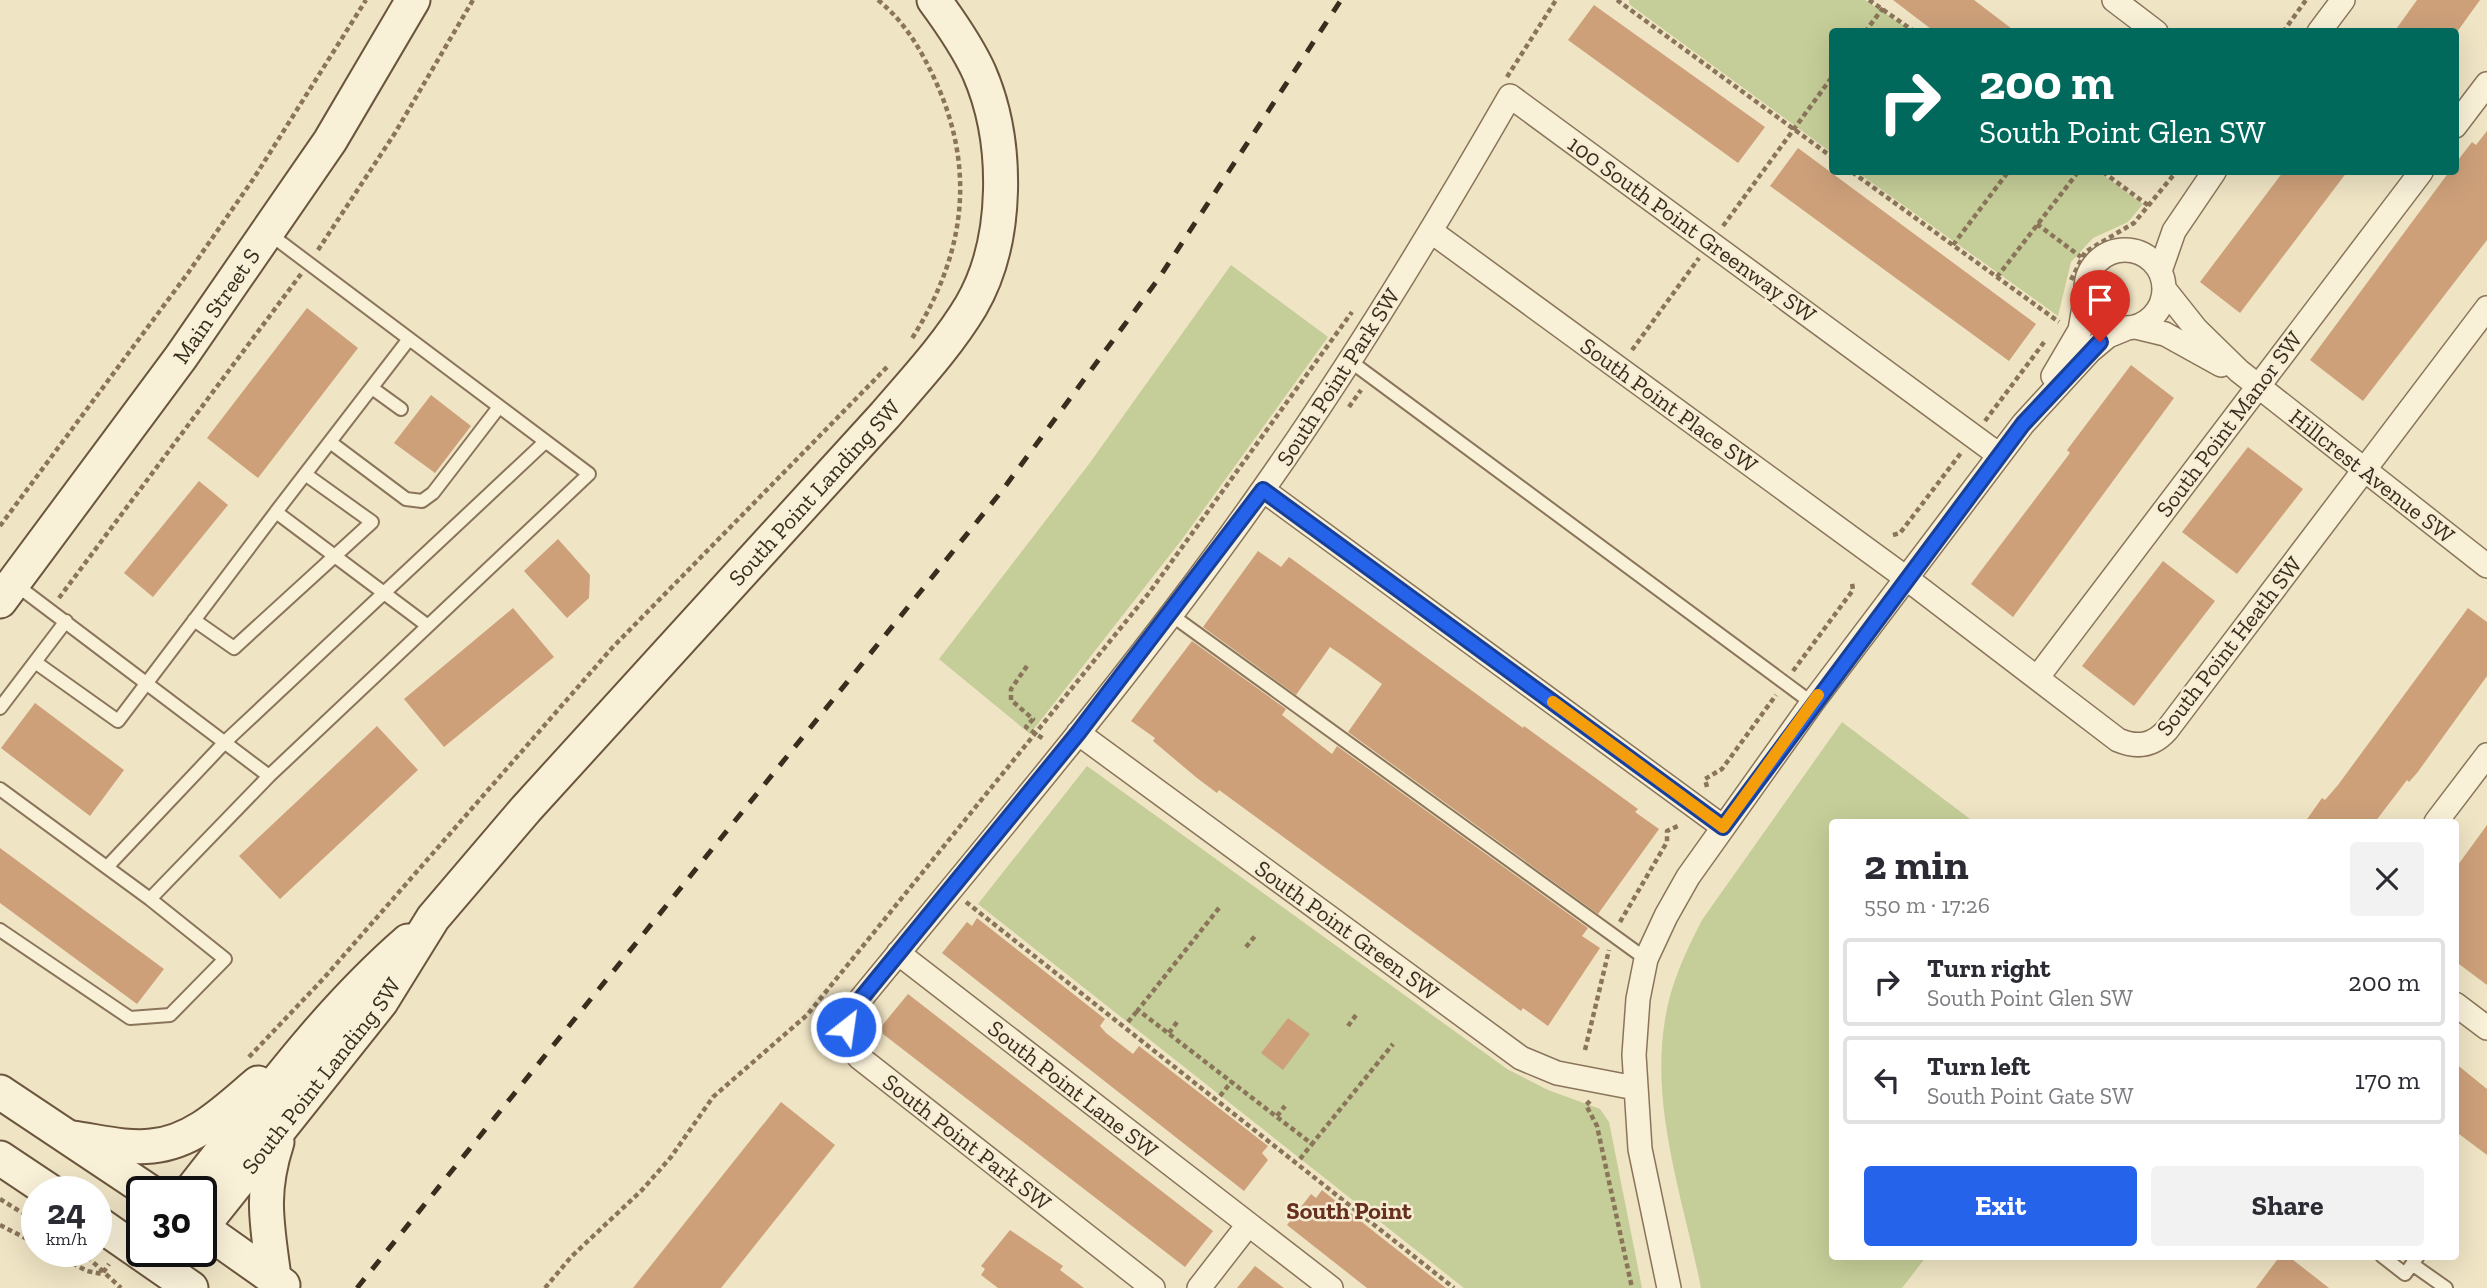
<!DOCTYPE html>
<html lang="en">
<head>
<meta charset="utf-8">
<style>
	:root { --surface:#fff; --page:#f2f2f3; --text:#2b2b33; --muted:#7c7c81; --line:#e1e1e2; --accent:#2563eb }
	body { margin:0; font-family:"Zilla Slab",serif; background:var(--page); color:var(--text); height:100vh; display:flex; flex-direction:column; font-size:26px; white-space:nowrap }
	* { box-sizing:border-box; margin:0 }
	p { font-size:23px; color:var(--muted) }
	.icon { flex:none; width:38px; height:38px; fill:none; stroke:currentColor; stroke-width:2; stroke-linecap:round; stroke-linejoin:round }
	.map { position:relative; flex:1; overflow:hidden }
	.details { position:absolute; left:1829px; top:819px; width:630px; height:441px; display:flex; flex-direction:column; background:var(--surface); border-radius:7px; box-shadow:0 7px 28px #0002 }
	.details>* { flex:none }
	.guide { position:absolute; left:1829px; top:28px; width:630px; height:147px; border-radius:7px; box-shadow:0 7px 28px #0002; background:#00695c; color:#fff; overflow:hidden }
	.speed { position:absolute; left:21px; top:1176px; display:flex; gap:14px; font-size:35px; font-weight:700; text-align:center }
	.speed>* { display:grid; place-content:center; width:91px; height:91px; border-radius:50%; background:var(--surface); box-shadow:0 7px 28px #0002; line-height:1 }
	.speed small { font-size:18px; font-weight:400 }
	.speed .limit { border:4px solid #111; border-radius:10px; background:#fff; color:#111 }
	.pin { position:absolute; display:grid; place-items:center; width:60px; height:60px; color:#fff; margin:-72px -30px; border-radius:50% 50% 50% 0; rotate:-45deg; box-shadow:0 0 7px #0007 }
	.pin .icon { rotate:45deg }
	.me { position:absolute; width:77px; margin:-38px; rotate:30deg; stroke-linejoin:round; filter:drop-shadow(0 0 5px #0008) }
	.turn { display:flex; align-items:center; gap:24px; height:147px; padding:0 35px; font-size:32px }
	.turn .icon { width:91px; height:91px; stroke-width:2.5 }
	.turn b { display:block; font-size:49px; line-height:60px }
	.round { display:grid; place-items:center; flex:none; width:74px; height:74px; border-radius:7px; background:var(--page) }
	.headline { display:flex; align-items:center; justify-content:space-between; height:119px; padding:0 35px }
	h1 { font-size:42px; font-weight:700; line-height:52px }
	.button { display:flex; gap:14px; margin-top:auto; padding:14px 35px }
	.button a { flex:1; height:80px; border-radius:7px; background:var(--accent); color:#fff; font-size:28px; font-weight:700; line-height:80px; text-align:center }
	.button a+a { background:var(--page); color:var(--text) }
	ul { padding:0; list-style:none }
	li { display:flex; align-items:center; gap:21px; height:88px; margin:0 14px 10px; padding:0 21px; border:4px solid var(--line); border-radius:7px }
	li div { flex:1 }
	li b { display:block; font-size:26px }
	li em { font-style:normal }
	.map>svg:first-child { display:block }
	.green { fill:#c5cd98 }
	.building { fill:#cda07a }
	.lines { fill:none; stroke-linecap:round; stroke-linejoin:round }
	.lane-casing { stroke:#8a755a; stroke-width:16 }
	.street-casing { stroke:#8a755a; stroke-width:26 }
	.secondary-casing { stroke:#6b563d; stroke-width:37 }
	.path { stroke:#8a755a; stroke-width:4.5; stroke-dasharray:5 3.5; stroke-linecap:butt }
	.lane { stroke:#f9f0d8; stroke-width:12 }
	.street { stroke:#f9f0d8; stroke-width:23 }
	.secondary { stroke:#f9f0d8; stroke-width:33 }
	.rail { stroke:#392d1e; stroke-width:5; stroke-dasharray:12 12; stroke-linecap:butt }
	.route-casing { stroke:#184099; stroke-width:18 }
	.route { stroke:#2563eb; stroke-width:12 }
	.slow { stroke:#f59e0b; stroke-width:12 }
	.labels { text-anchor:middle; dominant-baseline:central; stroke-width:5; stroke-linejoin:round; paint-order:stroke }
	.street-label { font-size:23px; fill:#392d1e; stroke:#f6edd4 }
	.neighbourhood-label { font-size:24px; font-weight:bold; fill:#672f1d; stroke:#f6edd4 }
</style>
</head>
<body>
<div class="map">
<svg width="2487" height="1288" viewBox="0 0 2487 1288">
	<rect width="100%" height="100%" fill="#efe4c4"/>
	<path class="green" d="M1629 0H1865L1912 31 1832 32V153L1629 4Z
		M1857 172H2099L2143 204 2128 222 2093 238 2071 262 2058 316Z
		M1231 265 1328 337 1183 538 1030 734 939 659 1089 464Z
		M1842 722 1974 822H1832V1256L1926 1257 1902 1288H1701C1684 1201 1650 1109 1665 1020 1670 985 1686 951 1702 920Z
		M1087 766 1507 1069 1548 1090 1600 1109 1609 1122 1642 1288H1464L978 904Z"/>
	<path class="building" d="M1893 0H1974L2016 32H1935Z
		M2417 0H2480L2457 32H2394Z
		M1594 5 1765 127 1738 163 1568 40Z
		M2487 131V240L2363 401 2310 360 2449 172H2455V164L2472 142 2476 145Z
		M1798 148 2036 324 2009 361 1770 186Z
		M2283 172H2347L2240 313 2200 282Z
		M307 308 358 348 258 478 207 438Z
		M2131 365 2174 398 2013 617 1971 584 2070 453 2067 450Z
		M431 395 471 426 435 473 394 443Z
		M2248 447 2303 489 2237 574 2182 532Z
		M199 481 228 505 153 597 124 573Z
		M558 539 590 575 589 598 567 618 524 571Z
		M1258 551 1281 567 1289 557 1523 728 1524 726 1597 779 1638 809 1635 812 1659 829 1598 914 1348 732 1382 684 1349 660 1330 647 1296 695 1203 627Z
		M2163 561 2215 601 2134 706 2082 666Z
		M513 608 554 657 444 747 404 699Z
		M2468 608 2487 622V676L2417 773 2409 782 2407 780 2375 822H2305L2322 798 2325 800 2338 785Z
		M1192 641 1286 709 1282 715 1332 754 1337 746 1588 928 1582 936 1600 948 1548 1026 1523 1008 1521 1011 1219 790 1217 793 1197 778 1153 741 1155 738 1131 721Z
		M35 703 124 770 90 816 1 748Z
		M377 726 418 770 280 899 239 856Z
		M2487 825V985L2455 961V869Z
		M0 848 164 969 137 1004 0 903Z
		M977 918 1105 1019 1100 1026 1106 1033 1133 1054 1139 1046 1268 1146 1262 1153 1268 1160 1244 1191 942 953 967 922 972 926Z
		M908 994 1213 1231 1185 1267 883 1034 880 1028Z
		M1288 1018 1310 1034 1283 1070 1261 1053Z
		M2455 1063 2487 1089V1155L2455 1131Z
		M781 1102 835 1145 721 1288H633Z
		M1322 1190 1377 1234 1446 1288H1367L1287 1225 1311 1194 1316 1198Z
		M1010 1230 1063 1266 1060 1270 1084 1288H998L981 1275 985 1269 981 1266Z
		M2280 1256H2288L2329 1288H2256Z
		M1255 1266 1284 1288H1237Z"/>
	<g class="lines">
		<g class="lane-casing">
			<path id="lane" d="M1350 361 1812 703
				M372 388 401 409
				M330 442 406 499 422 501 433 493 499 407
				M276 512 409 339
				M15 584 269 776
				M1170 614 1646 959
				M194 620 234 648 372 522 305 474
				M35 662 118 721 276 512 428 626
				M0 708 66 621
				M0 789 150 899 225 959 170 1015 130 1018 0 930
				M107 867 226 741 545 442
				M150 899 269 776 589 474 267 232
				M2382 1256 2405 1274 2418 1256
				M2412 1264 2446 1288"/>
		</g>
		<g class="street-casing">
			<path id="street" d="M2114 0 2156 32
				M2319 32 2343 0
				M2455 126 2487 84
				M1432 232 1906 578 2118 740C2137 748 2153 746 2167 730L2487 308
				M2086 289a39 39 0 1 1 78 0a39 39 0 1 1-78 0Z
				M2160 271 2174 231 2214 172
				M2165 290 2196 329 2239 371 2487 566
				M2136 327 2165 334 2221 365
				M2053 376 2080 330 2086 295
				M1263 490 1723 827
				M2037 678 2421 172
				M1078 733 1521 1058 1557 1073 1635 1088
				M2436 822 2487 755
				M898 953 1331 1288
				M2455 1004 2487 1028
				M1153 1288 860 1058C844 1042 844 1024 855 1006 994 836 1138 668 1264 488 1353 362 1433 230 1510 96L1999 455
				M1199 1288 1248 1225
				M1669 1288 1640 1149 1634 1055 1638 999 1646 959 1666 916 1688 877 1812 703 2023 424 2090 351 2108 336 2125 329"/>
		</g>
		<g class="secondary-casing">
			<g id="secondary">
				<path id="s1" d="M0 601 181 357 330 141 413 0"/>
				<path d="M0 1092 150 1192"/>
				<path d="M71 1138C97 1141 125 1149 152 1146 195 1142 227 1109 258 1083"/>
				<path d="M0 1158 51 1192"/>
				<path d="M190 1192C259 1105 324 1014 408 941"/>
				<path d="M96 1222 191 1288"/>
				<path d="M201 1227 283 1285"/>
				<path id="s2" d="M201 1228 381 1002 433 918 526 809 885 415C915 380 947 346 971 306 1009 241 1009 141 979 72 967 46 951 23 934 0"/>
				<path d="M274 1277C267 1224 260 1194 277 1142"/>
			</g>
		</g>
		<path class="path" d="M878 0C906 23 921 50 936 82 977 173 964 257 911 340
			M1617 0 1832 157
			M1869 0 1915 32
			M1865 32 1883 8
			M2283 32 2306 0
			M1507 77 1556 0
			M1852 172 2059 322
			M2103 172 2149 206
			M2037 224 2081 257
			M1723 226 1832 77
			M1953 245 2008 172
			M318 250 395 133 473 0
			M1997 277 2078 172
			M2071 280 2085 252 2134 223 2176 172
			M1632 350 1699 258
			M1349 407 1361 390
			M1985 421 2045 341
			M0 526 188 273 254 178 366 0
			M1893 535 1900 533 1961 453
			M59 598 301 274
			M1027 666 1011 689V700L1033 719 1026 727 1045 740
			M1793 671 1853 590 1852 583
			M1707 787 1705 779 1722 769 1776 695
			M966 902 1454 1288
			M1219 908 1138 1010 1312 1144 1393 1044
			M1620 922 1667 842V831L1680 825
			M1246 947 1255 936
			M1128 1022 1138 1010
			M1348 1026 1356 1015
			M1169 1033 1177 1022
			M1585 1050 1609 950
			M249 1057 324 978 612 648 889 365
			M1220 1096 1232 1081
			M1590 1101 1586 1105 1597 1126 1632 1288
			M1277 1116 1285 1106
			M1300 1159 1312 1144
			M0 1199 37 1222
			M0 1225 37 1244
			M50 1251 87 1271 102 1274 109 1264
			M81 1251 121 1288
			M545 1288 571 1257 642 1190 671 1157 713 1097 807 1015 1149 593 1352 312"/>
		<use href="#lane" class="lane"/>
		<use href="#street" class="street"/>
		<use href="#secondary" class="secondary"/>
		<path class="rail" d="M357 1288 1001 492 1159 278 1341 0"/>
	</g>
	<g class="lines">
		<g class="route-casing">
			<path id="route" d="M846 1027 855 1006 1078 733 1263 490 1723 827 2023 424 2100 342"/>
		</g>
		<use href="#route" class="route"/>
		<path class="slow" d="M1553 702 1723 827 1818 695"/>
	</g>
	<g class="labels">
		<g class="street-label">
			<text transform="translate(1692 229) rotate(36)">100 South Point Greenway SW</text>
			<text stroke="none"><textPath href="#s1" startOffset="366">Main Street S</textPath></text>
			<text transform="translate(1338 377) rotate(-57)">South Point Park SW</text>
			<text transform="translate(1669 405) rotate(36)">South Point Place SW</text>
			<text transform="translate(2229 424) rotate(-53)">South Point Manor SW</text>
			<text transform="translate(2372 476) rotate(38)">Hillcrest Avenue SW</text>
			<text stroke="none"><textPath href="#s2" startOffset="959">South Point Landing SW</textPath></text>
			<text transform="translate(2229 646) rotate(-52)">South Point Heath SW</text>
			<text transform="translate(1347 930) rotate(36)">South Point Green SW</text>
			<text stroke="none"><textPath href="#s2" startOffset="194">South Point Landing SW</textPath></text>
			<text transform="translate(1073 1089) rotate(38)">South Point Lane SW</text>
			<text transform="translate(967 1142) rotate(38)">South Point Park SW</text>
		</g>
		<g class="neighbourhood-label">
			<text x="1349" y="1210">South Point</text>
		</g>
	</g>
</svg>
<div class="speed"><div>24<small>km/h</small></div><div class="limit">30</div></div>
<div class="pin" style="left:2100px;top:342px;background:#d93025"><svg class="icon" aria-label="arrive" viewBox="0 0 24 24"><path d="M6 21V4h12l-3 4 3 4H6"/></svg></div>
<svg class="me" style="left:846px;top:1027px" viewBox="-20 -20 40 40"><circle r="17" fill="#2563eb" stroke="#fff" stroke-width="3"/><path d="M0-11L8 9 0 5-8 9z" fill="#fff"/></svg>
<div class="guide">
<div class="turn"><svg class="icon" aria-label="right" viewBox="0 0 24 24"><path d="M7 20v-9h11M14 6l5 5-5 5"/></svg><div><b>200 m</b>South Point Glen SW</div></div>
</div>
<section class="details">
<div class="headline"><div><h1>2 min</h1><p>550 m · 17:26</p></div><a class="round"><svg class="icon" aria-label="close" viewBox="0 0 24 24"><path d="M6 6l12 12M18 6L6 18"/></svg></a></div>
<ul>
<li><svg class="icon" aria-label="right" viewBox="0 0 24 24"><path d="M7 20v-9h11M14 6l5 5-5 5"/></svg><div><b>Turn right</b><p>South Point Glen SW</p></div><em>200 m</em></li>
<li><svg class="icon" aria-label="left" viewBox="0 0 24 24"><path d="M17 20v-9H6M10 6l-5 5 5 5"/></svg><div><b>Turn left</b><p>South Point Gate SW</p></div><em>170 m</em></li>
</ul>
<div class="button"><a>Exit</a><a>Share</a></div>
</section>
</div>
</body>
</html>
